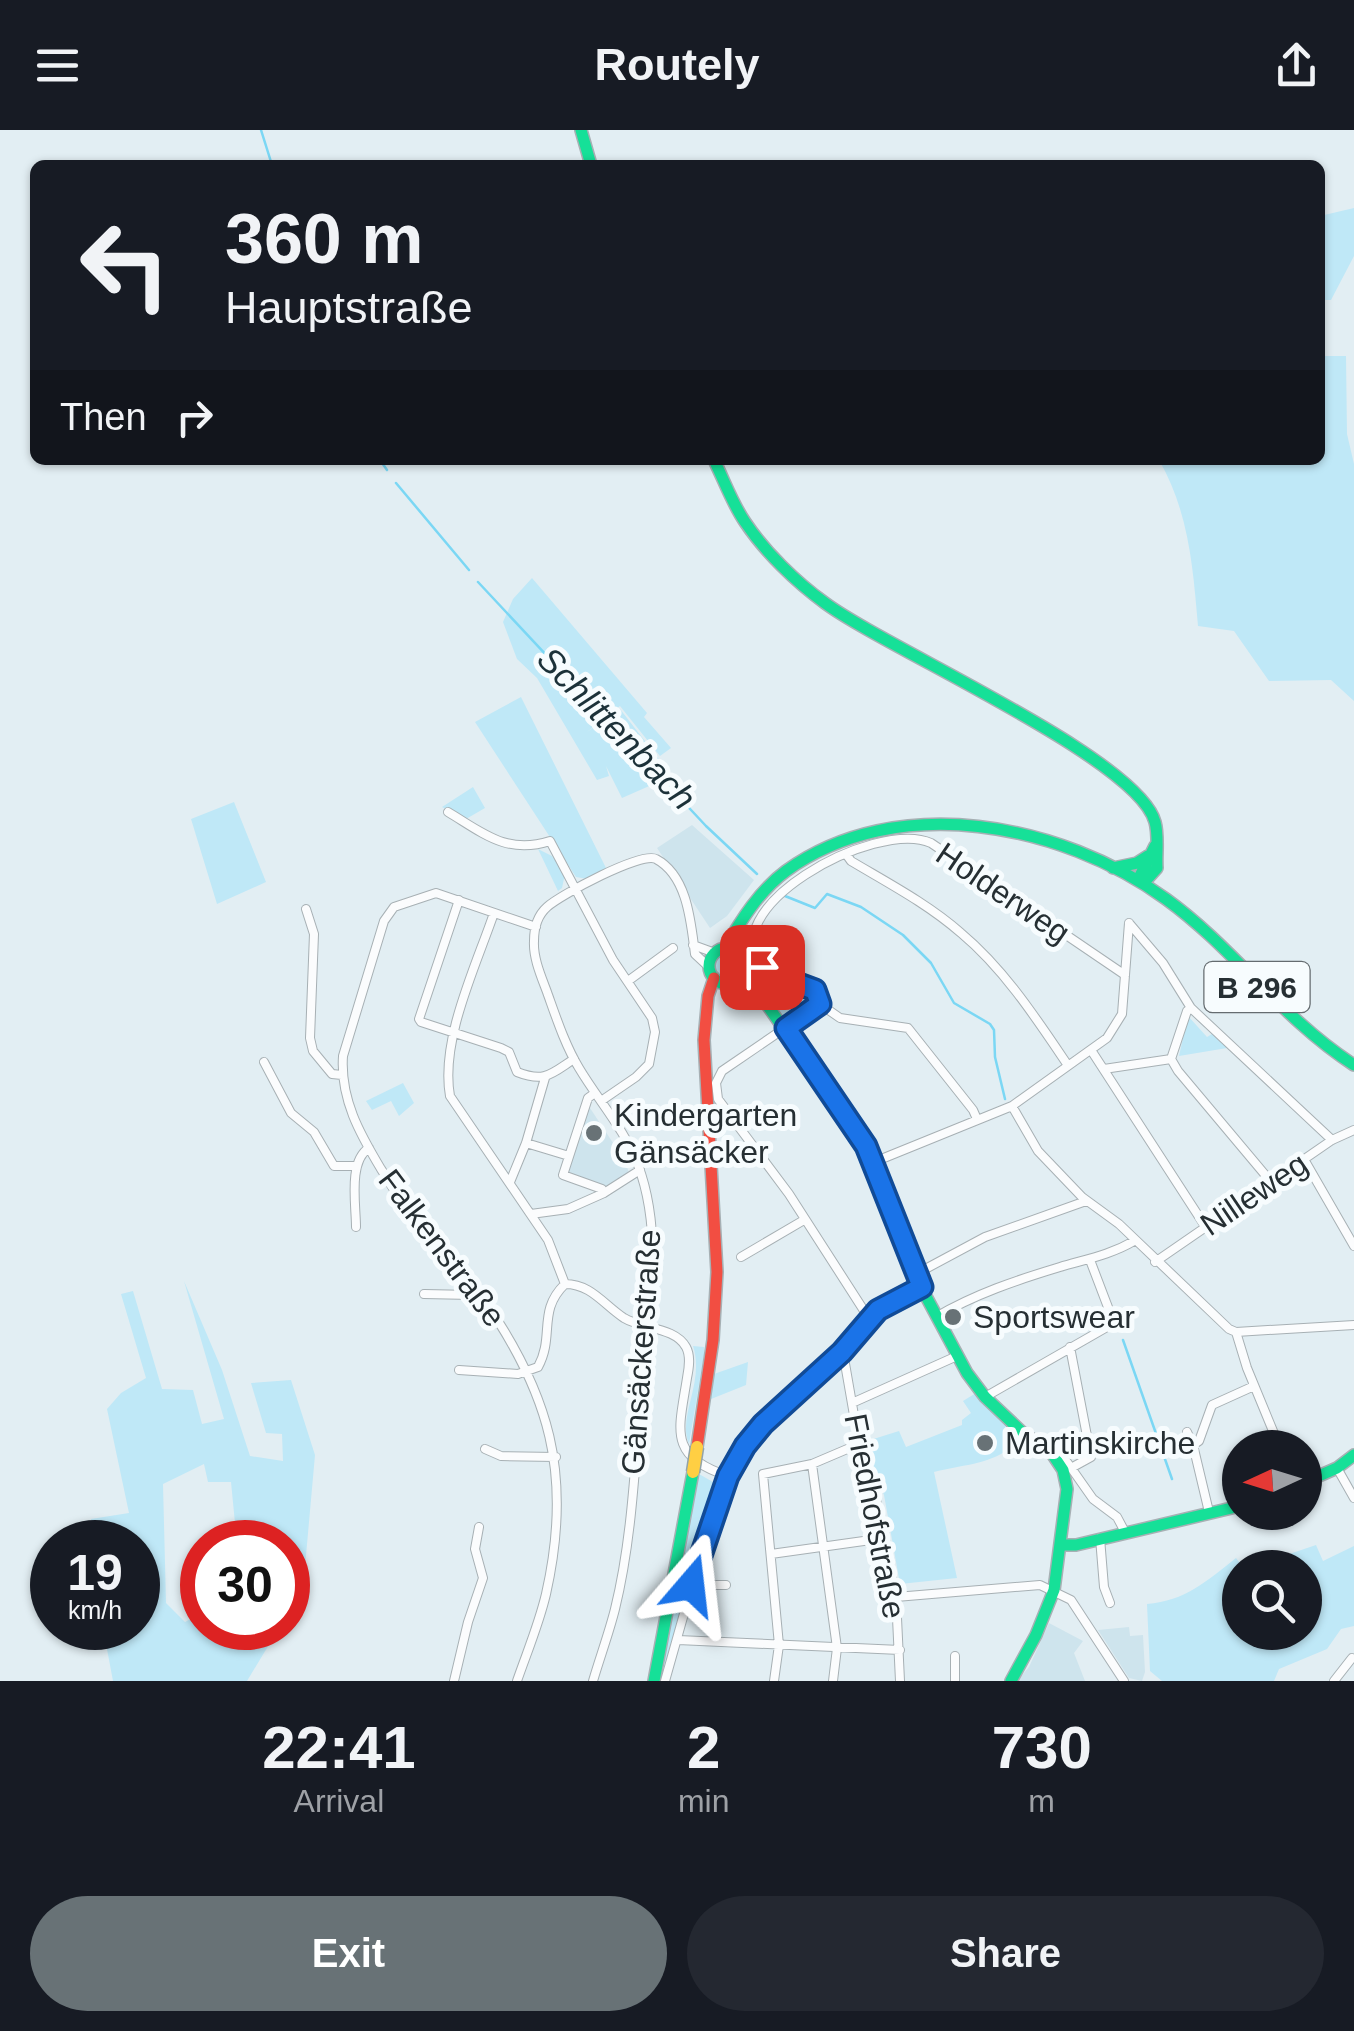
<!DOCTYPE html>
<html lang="en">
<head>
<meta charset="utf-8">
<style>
	:root { --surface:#171b24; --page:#242831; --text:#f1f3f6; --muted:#9ea1a6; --accent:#687276 }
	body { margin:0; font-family:Arial,sans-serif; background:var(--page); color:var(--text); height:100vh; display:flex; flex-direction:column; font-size:38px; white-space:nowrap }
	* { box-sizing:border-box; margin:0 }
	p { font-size:32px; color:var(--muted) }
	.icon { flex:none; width:55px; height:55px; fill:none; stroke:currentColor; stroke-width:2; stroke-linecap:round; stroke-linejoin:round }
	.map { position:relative; height:1551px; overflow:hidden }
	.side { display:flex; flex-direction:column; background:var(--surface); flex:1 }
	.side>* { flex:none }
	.guide { position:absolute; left:30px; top:30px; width:1295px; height:305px; border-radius:15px; box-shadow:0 2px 8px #0004; background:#171b24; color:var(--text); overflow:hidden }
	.needle { width:65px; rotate:266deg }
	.fabs { position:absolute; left:1222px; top:1300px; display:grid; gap:20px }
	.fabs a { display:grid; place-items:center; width:100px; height:100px; border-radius:50%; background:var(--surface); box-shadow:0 2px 8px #0004; font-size:50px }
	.speed { position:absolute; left:30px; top:1390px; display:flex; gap:20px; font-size:50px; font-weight:700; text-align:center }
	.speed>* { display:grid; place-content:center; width:130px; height:130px; border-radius:50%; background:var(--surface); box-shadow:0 2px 8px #0004; line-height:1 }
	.speed small { font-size:25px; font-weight:400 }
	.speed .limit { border:15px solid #d22; background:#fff; color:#111 }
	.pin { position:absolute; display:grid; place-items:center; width:85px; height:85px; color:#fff; margin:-42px; border-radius:20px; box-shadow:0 5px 15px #0006 }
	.me { position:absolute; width:110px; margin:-55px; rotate:17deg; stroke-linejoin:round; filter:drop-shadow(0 0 8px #0008) }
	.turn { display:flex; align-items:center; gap:35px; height:210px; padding:0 30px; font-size:45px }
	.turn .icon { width:130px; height:130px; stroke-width:2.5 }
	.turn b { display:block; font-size:70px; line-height:85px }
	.then { display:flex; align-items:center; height:95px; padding:0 30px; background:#0003; gap:20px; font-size:38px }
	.eta { display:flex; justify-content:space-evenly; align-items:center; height:170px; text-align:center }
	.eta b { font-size:60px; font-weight:700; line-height:70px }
	.cta { display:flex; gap:20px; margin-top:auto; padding:20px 30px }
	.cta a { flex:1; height:115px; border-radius:60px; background:var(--accent); color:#fff; font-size:40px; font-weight:700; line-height:115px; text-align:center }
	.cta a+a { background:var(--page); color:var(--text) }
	header { display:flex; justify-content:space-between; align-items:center; height:130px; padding:0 30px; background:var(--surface); font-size:45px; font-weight:700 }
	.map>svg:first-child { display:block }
	.built { fill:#cee4ed }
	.green { fill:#bfe8f7 }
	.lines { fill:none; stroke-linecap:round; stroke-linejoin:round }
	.stream { stroke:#7bd7f4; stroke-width:2.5 }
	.street-casing { stroke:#a7b0b4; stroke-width:10 }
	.fast-casing { stroke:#a7b0b4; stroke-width:14 }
	.jam-casing { stroke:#a7b0b4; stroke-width:14 }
	.street { stroke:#fbfcfd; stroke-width:8 }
	.fast { stroke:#16e098; stroke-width:11 }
	.jam { stroke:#f24e42; stroke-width:11 }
	.slow-bridge-casing { stroke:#92a3a9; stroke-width:15; stroke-linecap:butt }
	.slow-bridge { stroke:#ffcf43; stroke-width:12 }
	.route-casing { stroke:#114b97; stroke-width:25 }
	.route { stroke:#1a73e8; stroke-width:18 }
	.poi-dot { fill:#687276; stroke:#f7fcfe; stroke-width:4 }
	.labels { text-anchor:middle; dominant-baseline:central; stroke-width:10; stroke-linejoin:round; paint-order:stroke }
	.shield { fill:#f7fcfe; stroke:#656c70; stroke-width:2.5 }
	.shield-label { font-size:30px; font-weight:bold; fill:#262f33 }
	.street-label { font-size:32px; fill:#262f33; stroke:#f7fcfe }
	.poi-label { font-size:32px; fill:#262f33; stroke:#f7fcfe; text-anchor:start }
	.water-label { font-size:35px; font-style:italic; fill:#1c3139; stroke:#f7fcfe }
</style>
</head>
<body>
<header><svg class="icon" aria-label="menu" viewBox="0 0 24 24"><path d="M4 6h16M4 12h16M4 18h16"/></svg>Routely<svg class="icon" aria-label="share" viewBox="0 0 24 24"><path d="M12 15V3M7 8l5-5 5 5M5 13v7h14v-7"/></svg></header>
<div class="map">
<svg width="1354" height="1551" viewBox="0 0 1354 1551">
	<rect width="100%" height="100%" fill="#e2eef3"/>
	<path class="built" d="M692 695 754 750 727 786 710 798 657 718Z
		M588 975 625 1031 629 1043 607 1057 569 1046 567 1041Z
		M1049 1493 1083 1511 1074 1523 1085 1551H1017L1029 1537Z
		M1129 1497 1130 1506 1143 1505 1145 1542 1142 1551 1129 1548 1098 1500Z"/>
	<path class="green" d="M1354 78V126L1331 170H1320V86Z
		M1320 226H1346L1347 304 1354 334V571L1331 550 1269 551 1234 501 1198 496C1193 438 1189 382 1159 330H1320Z
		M532 448 647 583 644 587 671 618 660 626 620 576 587 602 620 579 672 646 622 668 606 636 609 646 597 650 537 548 517 529 503 492 513 469Z
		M521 567 606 738 588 749 576 747 475 592Z
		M473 657 485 678 466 689 442 677Z
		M234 672 266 752 217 774 191 689Z
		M538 719 552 726 565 744 562 758 558 761Z
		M714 836a14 14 0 1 1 28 0a14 14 0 1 1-28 0Z
		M750 827 765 844 811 861 813 873 790 892 786 890 757 849Z
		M1188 886 1207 907 1212 904 1227 918 1179 926Z
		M403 953 414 973 399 986 391 971 372 980 366 971Z
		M184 1151 222 1240 250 1326 283 1331 282 1304 266 1303 251 1253 291 1250 315 1325 303 1459 288 1483V1412H260L254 1391 235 1393 231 1352H208L204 1334 163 1354 166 1473 185 1492 202 1483V1498H279L247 1551H113L103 1498H138V1412H96L91 1389 129 1383 107 1279 121 1263 146 1248 121 1164 133 1161 162 1259 193 1260 202 1294 224 1289Z
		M693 1216 704 1217V1225L689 1314C677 1286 705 1253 693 1216Z
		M748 1232 746 1255 711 1269 714 1244Z
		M976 1263 1007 1293 1004 1300 1009 1319C987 1335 960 1335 934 1342L957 1448 900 1454 884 1365 864 1312 899 1301 906 1317 962 1295V1290L971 1283 963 1271Z
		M699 1344 713 1352V1361L662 1549H660Z
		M1316 1415 1323 1431 1354 1416V1496L1341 1499 1327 1519 1279 1539 1274 1551H1162L1150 1541 1147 1474C1185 1471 1207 1451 1236 1428L1243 1437 1240 1438V1502H1305V1438L1251 1437Z"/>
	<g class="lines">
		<path class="stream" d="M261 0 272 35
			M380 330 387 340
			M396 353 469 440
			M478 452 706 696 757 744
			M785 766 815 778 827 764 861 777 903 805 931 833 954 873 990 894 994 900 995 927 1005 969
			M1123 1210 1172 1349"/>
		<g class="street-casing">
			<path id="street" d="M448 682C483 703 507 725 550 711L613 830 652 888 655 902 649 934 636 947 601 971
				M846 724 851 731C888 753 928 774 961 803 1004 839 1036 888 1067 934
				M459 770 419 889 421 892 501 918 509 922 517 942C545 953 551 944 574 929
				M306 779 314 804 310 908 313 921 332 944 342 945
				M494 783C476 836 440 910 450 966L548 1110 565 1154
				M1129 793 1163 833 1191 878 1332 1010
				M693 815 715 823
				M628 851 673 818
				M820 874 815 859C800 852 777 851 765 839 707 781 875 688 931 713L1125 845
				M820 874 722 941 716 953 718 969 789 1064 870 1190
				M820 874 840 888 908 898 973 980 977 989
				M1091 920 1205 1096
				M1171 929 1178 941 1272 1053
				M1171 929 1187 881 1191 878
				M264 932 291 983 314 1002 334 1036H356
				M1104 939 1171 929
				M595 963 588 968 563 1045 602 1059 604 1063
				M1012 976 1038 1021 1082 1067 1119 1094 1229 1199 1236 1202 1354 1195
				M526 1013 569 1026
				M1305 1031 1354 1116
				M874 1032 1012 976 1107 908 1122 884 1129 793
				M510 1052 526 1013 545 948
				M531 1084 568 1079 604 1063 640 1040
				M356 1097C356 1075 348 1031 369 1018
				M741 1127 804 1090
				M1155 1132 1332 1010 1354 1000
				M916 1144 985 1107 1086 1071
				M424 1164 472 1165 479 1162
				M936 1187C975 1164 1017 1150 1060 1137 1087 1129 1110 1125 1134 1111
				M1236 1202 1247 1238 1280 1318
				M1070 1217 1091 1327 1071 1338
				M843 1222 859 1314 876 1370 896 1467 900 1551
				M459 1240 518 1244 538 1237C555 1206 537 1181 565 1154 591 1154 603 1174 624 1188 642 1199 675 1197 686 1217 691 1226 689 1238 687 1248 679 1300 667 1326 728 1346
				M985 1267 1114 1193 1090 1130
				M852 1273 957 1226
				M1187 1302 1193 1315 1199 1311 1212 1275 1254 1256
				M1193 1315 1209 1382
				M485 1319 501 1326 556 1327
				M1058 1331 1067 1332 1093 1369 1117 1387 1125 1402
				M812 1334 837 1518 833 1551
				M1337 1338 1354 1368
				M1100 1408 1104 1457 1110 1473
				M771 1424 885 1408
				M691 1455H726
				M896 1467 1040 1455 1071 1470 1124 1551
				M678 1510 900 1520
				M454 1551 468 1492 483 1448 475 1419 479 1397
				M517 1551C527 1522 539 1494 546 1464 573 1345 550 1263 480 1164 461 1137 436 1115 415 1090 402 1074 392 1056 381 1039 360 1004 340 969 343 926L384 791 394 777 436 763 536 797
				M593 1551C600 1527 609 1503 615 1479 633 1406 635 1328 642 1253 649 1182 664 1104 638 1035 625 1000 598 970 579 938 565 915 556 887 547 862 541 846 533 828 534 811 534 798 538 785 547 777 560 765 642 721 656 729 688 746 691 794 695 824L710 838
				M665 1551 709 1395 728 1346 745 1316 763 1294 843 1222 878 1180 921 1157
				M774 1551 779 1515 763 1344 812 1334 859 1314
				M955 1551V1526
				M1334 1551 1352 1528"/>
		</g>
		<g class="fast-casing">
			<path id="fast" d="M581 0 591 35
				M714 330C724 350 732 373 745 392 765 422 796 452 825 473 887 519 1138 628 1155 692 1159 706 1156 724 1157 738L1148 748 1138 750
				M1113 738 1137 733 1148 726
				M1138 750 1155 716
				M725 818C741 790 760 760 786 741 897 661 1061 693 1166 769 1234 818 1281 888 1354 935
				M709 836a18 18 0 1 1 36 0a18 18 0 1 1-36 0Z
				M744 842 866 1016 921 1157 967 1243 985 1267 1023 1303 1051 1322 1063 1340 1067 1359 1054 1460 1036 1505 1011 1551
				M736 851 759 862
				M1305 1352 1337 1338 1354 1325
				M1062 1415H1076L1240 1376
				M654 1551 693 1342"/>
		</g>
		<g class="jam-casing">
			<path id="jam" d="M697 1317 713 1210 717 1142 704 910 708 866 714 848"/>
		</g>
		<use href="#street" class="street"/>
		<use href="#fast" class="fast"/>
		<use href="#jam" class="jam"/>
		<g class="slow-bridge-casing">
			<path id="slow-bridge" d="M693 1342 697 1317"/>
		</g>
		<use href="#slow-bridge" class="slow-bridge"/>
	</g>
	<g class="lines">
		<g class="route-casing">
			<path id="route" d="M691 1455 728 1346 745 1316 763 1294 842 1222 878 1180 922 1157 866 1016 786 898 820 874 815 860 772 844 762 837"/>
		</g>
		<use href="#route" class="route"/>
	</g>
	<g class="poi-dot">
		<circle cx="594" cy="1003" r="10"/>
		<circle cx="953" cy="1187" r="10"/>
		<circle cx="985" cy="1313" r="10"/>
	</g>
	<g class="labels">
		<rect class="shield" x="1204.5" y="832" width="105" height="50" rx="8"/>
		<g class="shield-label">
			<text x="1257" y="857">B 296</text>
		</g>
		<g class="street-label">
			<text transform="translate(1003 763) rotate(34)">Holderweg</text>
			<text transform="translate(1254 1064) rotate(-34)">Nilleweg</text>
			<text transform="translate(442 1118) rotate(53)">Falkenstraße</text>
			<text transform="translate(641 1222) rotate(-86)">Gänsäckerstraße</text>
			<text transform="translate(875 1386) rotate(79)">Friedhofstraße</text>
		</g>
		<g class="poi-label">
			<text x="614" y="985">Kindergarten<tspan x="614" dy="37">Gänsäcker</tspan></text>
			<text x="973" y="1187">Sportswear</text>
			<text x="1005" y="1313">Martinskirche</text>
		</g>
		<g class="water-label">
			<text transform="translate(617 598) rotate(46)">Schlittenbach</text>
		</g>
	</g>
</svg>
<div class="fabs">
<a><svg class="needle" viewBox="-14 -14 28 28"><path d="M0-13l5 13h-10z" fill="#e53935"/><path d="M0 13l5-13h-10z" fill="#9ea1a6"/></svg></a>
<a><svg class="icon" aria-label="search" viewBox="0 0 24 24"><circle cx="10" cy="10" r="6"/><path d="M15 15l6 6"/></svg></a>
</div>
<div class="speed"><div>19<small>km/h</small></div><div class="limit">30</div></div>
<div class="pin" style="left:762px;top:837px;background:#d93025"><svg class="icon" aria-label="arrive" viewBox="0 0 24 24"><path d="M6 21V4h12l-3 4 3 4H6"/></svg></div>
<svg class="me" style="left:691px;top:1455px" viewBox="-20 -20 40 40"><path d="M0-17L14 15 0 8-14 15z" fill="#1a73e8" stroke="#fff" stroke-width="4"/></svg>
<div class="guide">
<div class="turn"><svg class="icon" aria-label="left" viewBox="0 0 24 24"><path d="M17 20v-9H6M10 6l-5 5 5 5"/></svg><div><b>360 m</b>Hauptstraße</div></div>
<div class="then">Then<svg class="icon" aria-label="right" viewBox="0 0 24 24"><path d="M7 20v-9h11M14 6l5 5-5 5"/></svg></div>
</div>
</div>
<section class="side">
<div class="eta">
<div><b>22:41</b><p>Arrival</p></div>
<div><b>2</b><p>min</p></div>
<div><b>730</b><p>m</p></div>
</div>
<div class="cta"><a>Exit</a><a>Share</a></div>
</section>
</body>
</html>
